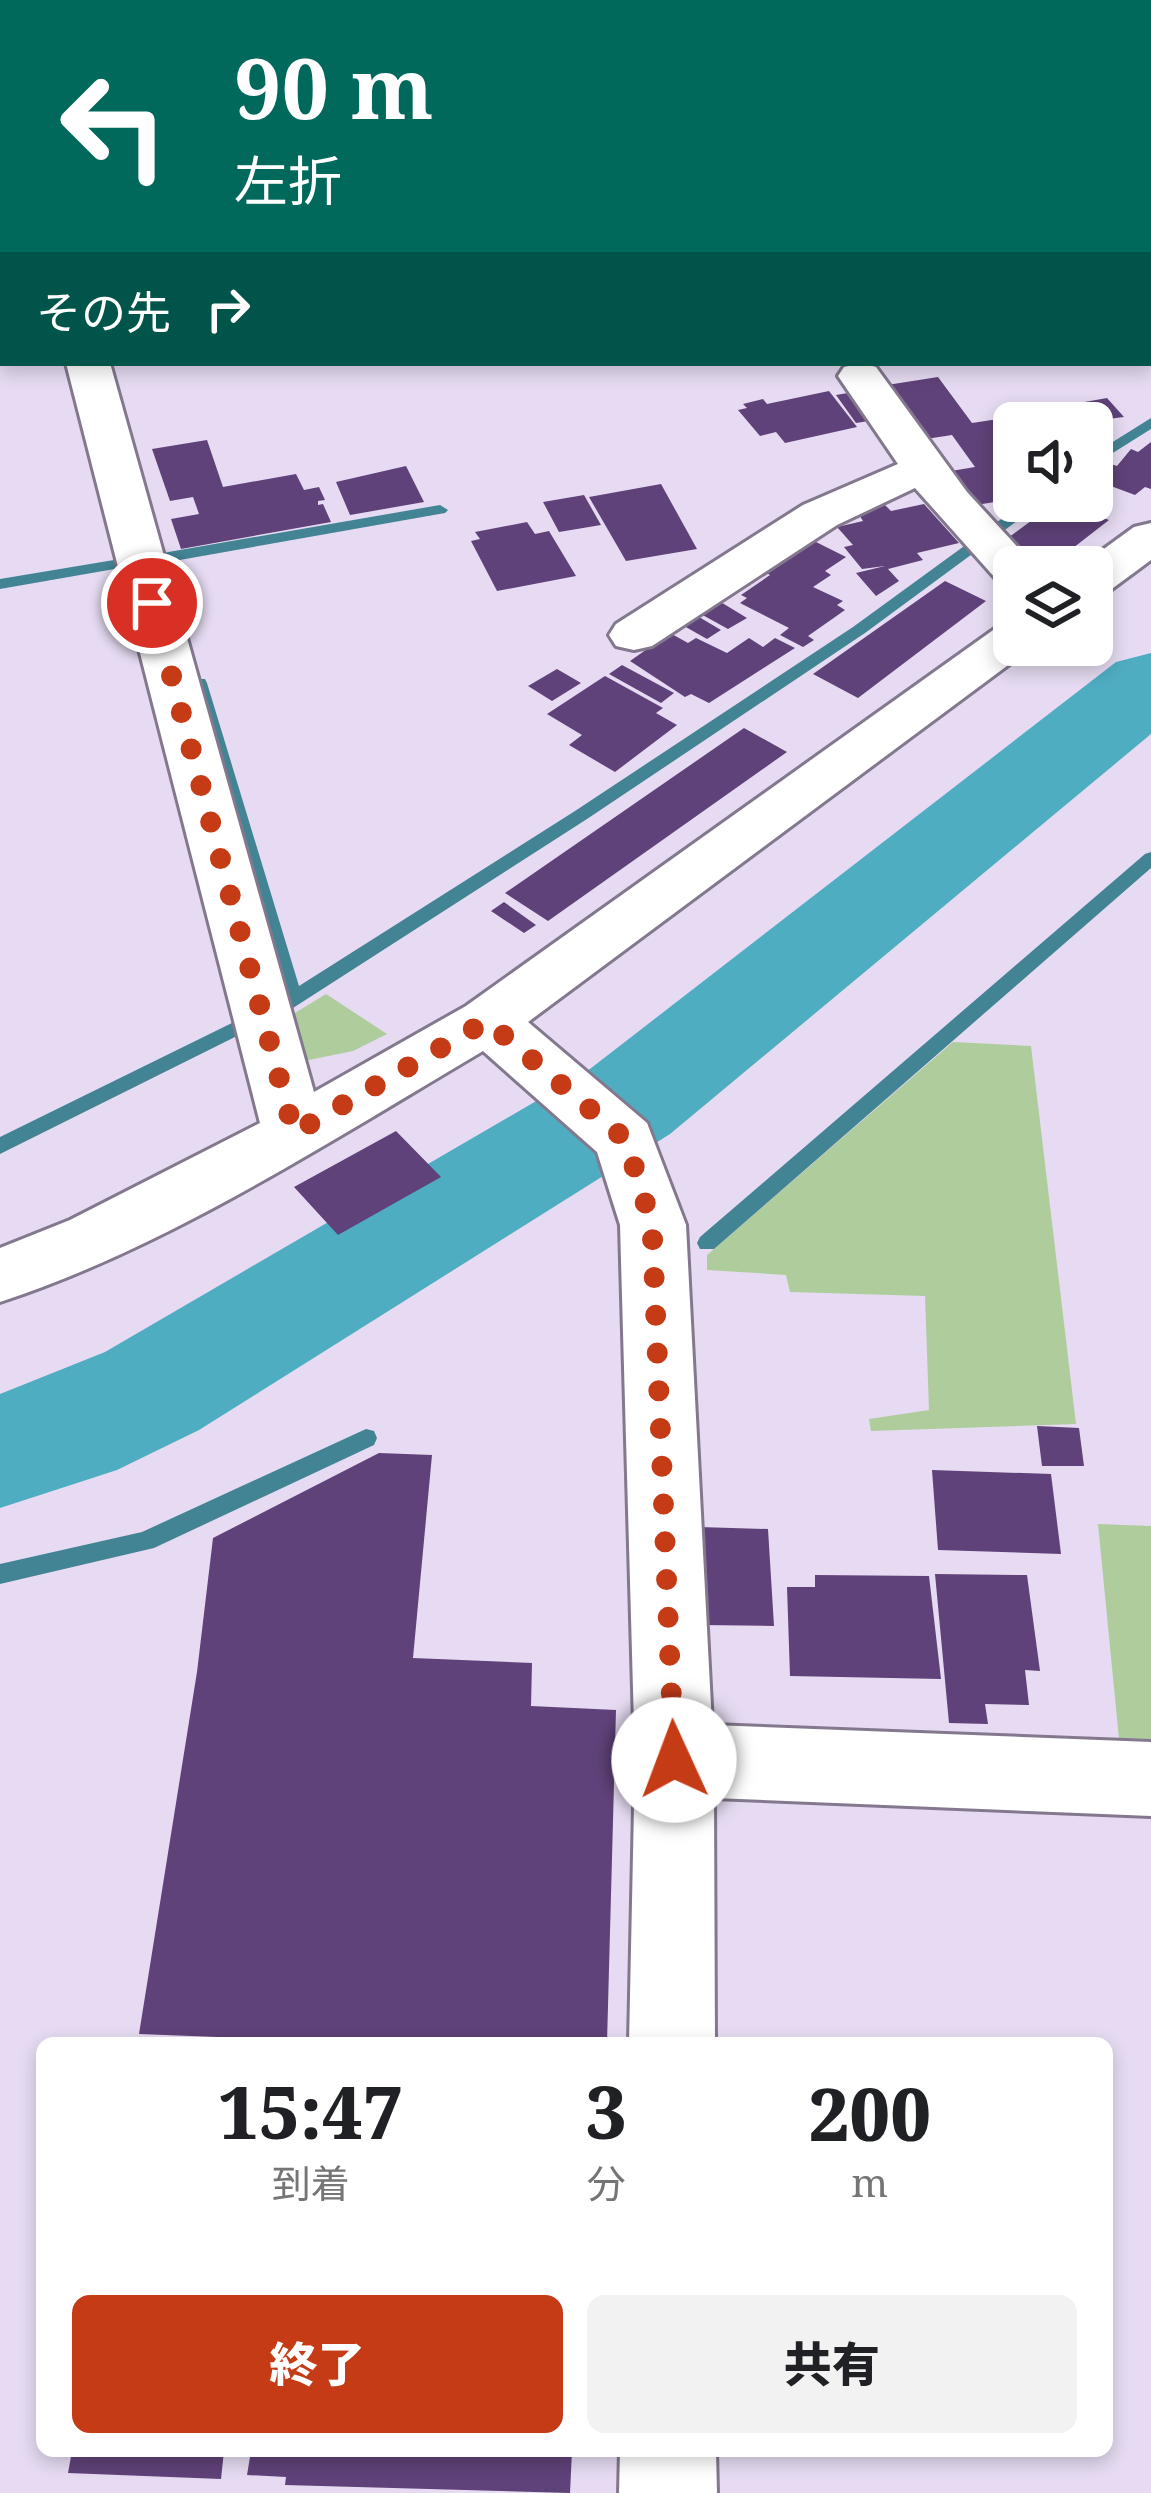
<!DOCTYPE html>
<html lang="ja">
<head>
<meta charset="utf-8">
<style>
	:root { --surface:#fff; --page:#f2f2f2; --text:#202124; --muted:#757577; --accent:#c53b16 }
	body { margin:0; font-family:"Noto Serif","Noto Sans JP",serif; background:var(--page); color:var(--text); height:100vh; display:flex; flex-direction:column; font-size:45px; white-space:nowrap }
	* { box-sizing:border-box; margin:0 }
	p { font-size:39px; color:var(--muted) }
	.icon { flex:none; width:66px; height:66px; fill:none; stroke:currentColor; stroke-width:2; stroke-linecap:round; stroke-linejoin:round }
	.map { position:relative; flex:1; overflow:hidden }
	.sheet { position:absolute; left:36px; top:2037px; width:1077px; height:420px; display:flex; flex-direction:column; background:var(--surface); border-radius:18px; box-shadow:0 6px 18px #0003 }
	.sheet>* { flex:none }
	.banner { position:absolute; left:0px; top:0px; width:1152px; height:366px; box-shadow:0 6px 18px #0003; background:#00695c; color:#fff; overflow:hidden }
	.fabs { position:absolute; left:993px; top:402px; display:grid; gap:24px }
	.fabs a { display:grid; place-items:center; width:120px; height:120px; border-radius:18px; background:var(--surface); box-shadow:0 6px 18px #0003; font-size:60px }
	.pin { position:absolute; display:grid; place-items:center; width:102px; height:102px; color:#fff; margin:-51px; border:6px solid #fff; border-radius:50%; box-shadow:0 3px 12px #0007 }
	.me { position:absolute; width:132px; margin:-66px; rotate:358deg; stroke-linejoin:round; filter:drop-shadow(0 0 9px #0008) }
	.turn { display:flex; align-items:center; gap:42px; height:252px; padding:0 36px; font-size:54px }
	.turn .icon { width:156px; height:156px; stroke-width:2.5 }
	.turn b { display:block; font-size:84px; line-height:102px }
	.then { display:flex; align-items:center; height:114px; padding:0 36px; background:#0003; gap:24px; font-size:45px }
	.eta { display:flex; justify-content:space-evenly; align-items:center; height:204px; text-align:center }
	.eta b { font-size:72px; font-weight:800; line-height:84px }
	.cta { display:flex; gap:24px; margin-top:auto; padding:24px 36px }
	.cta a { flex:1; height:138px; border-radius:18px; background:var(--accent); color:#fff; font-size:48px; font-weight:800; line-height:138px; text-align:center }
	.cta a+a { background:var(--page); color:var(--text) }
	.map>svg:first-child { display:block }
	.green { fill:#afcd9c }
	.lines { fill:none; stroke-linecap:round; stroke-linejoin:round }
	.stream { fill:#438494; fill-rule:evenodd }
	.river { fill:#4fadc1; fill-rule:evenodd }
	.building { fill:#5f4279 }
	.street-casing { stroke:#83788d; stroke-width:6 }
	.street { fill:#fff; fill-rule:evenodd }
	.route { stroke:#c53b16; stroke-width:21; stroke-dasharray:0 37.8 }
</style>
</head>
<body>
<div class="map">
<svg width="1151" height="2493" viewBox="0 0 1151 2493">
	<rect width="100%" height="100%" fill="#e6dbf2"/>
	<path class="green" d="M326 994 387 1034 353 1051 304 1061 290 1016Z
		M953 1042 1031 1046 1076 1424 871 1431 869 1419 929 1410 925 1296 790 1292 786 1275 707 1270V1255Z
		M1098 1524 1151 1526V1741L1119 1739Z"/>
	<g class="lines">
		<path class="stream" d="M2 0H14L15 3H3Z
			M598 0H610L612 3H600Z
			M1149 19H1151V25H1149Z
			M0 172H3V180H0Z
			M859 363H873L874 364 867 368Z
			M1151 418V429L1092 466V455Z
			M1026 501H1044L865 633 587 819 293 1008H279L276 1003 283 996 191 683 193 679H205L207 683 299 986 575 811 853 627Z
			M440 505 448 510 445 513 157 564 149 559 157 554Z
			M120 559 126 561V567L0 589V579Z
			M1151 852V868L714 1249H700L697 1243 700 1237 1145 854Z
			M236 1021 243 1023 246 1028 243 1033 0 1154V1137Z
			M575 1131 582 1134 602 1153 599 1158C586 1163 572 1151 565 1139L568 1134Z
			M366 1429 374 1431 377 1438 374 1445 154 1548 0 1584V1564L142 1532Z"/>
		<path class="river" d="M1151 653V734L670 1134 199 1430 117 1470 0 1508V1394L105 1352 586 1072 1116 662Z"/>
	</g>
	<path class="building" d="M938 377 972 423 1051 411 1061 423H1014V471L995 474 1013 499 970 506 945 472 975 467 952 435 926 439 887 385Z
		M829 391 857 427 785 443 776 432 760 436 738 410 747 408 743 404 763 399 767 404Z
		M848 393 869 421 856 423 836 395Z
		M1107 398 1124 417 1077 423 1062 406Z
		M207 440 223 487 296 474 304 490 319 487 325 500 318 501V505L323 504 331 522 181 549 171 519 199 514 193 497 170 501 152 449Z
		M1151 442V489L1145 487 1135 495 1092 479 1111 464 1117 466 1131 449 1138 452Z
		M406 466 424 502 350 515 336 482Z
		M661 484 697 549 626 561 589 497Z
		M584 495 601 525 559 532 543 502Z
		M1058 501 1109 520 1055 562 1046 558 1042 562 1001 543Z
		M884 504 891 511 924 504 959 543 917 553 923 560 888 569 899 581 876 596 856 573 885 566 862 569 844 547 853 545 837 527 863 521 856 510Z
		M527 522 535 534 549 531 576 576 497 591 471 541 480 539 475 532Z
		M812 540 846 557 825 571 831 575 813 587 843 601 837 605 845 610 808 636 814 640 803 647 780 635 789 628 740 603 747 598 741 595 770 575 762 570Z
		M945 581 986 601 858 698 813 674Z
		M719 601 747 618 728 629 699 613Z
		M699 617 721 630 707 639 684 626Z
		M670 633 688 643 696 638 727 653 749 638 763 647 775 638 795 648 709 703 691 694 685 697 630 661Z
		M622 665 674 693 661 703 609 674Z
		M557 669 581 683 552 701 528 686Z
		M605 676 663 708 656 713 677 725 615 772 569 745 582 735 547 714Z
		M744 728 787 752 548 921 505 893Z
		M504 902 536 925 524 933 491 911Z
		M396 1131 441 1177 338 1235 294 1187Z
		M1037 1426 1079 1428 1084 1466H1042Z
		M379 1453 432 1455 413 1658 532 1663 531 1706 616 1710 607 2043H376L139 2034 197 1672 213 1538Z
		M932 1470 1051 1474 1061 1554 938 1550Z
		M699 1527 768 1529 774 1626 701 1625Z
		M935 1574 1027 1575 1040 1671 1025 1670 1029 1705 985 1704 988 1724 949 1723Z
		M815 1575 929 1576 941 1679 790 1676 787 1587H815Z
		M72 2451H224L221 2479 68 2473Z
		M251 2451H572L570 2493 285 2485 286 2477 247 2475Z"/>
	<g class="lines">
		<g class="street-casing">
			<path id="street" d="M0 24 3 25V57L0 56Z
				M66 363H110L314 1092 466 1006 996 628 1014 624V645H1035L528 1022 647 1123 686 1225 712 1725 1151 1742V1816L714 1798 715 2043H629L635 1760 620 1225 597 1152 483 1051C332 1140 166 1248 0 1302V1248L70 1220 260 1123Z
				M861 363 876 367 967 492 1036 567H1014V585L997 580 915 488 837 525 652 646 634 650 616 646 609 635 616 624 803 505 898 464 838 376 844 367Z
				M1151 523V560L1109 591 1092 596V567H1079L1134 527Z
				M620 2451H716L717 2493H619Z"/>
		</g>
		<use href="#street" class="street"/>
	</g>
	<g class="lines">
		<path class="route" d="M152 603 294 1133 487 1021 626 1140 652 1225 674 1760"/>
	</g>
</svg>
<div class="fabs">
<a><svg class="icon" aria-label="sound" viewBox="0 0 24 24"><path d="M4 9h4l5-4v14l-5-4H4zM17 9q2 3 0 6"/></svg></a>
<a><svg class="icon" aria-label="layers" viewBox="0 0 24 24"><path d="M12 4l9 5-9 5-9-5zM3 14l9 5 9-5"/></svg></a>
</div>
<div class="pin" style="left:152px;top:603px;background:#d93025"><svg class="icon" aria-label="arrive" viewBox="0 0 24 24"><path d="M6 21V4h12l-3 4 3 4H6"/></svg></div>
<svg class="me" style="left:674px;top:1760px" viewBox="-20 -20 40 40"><circle r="19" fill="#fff"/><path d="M0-13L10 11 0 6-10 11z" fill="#c53b16"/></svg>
<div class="banner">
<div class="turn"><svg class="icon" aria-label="left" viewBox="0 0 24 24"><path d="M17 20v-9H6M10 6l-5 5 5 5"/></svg><div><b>90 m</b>左折</div></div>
<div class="then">その先<svg class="icon" aria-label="right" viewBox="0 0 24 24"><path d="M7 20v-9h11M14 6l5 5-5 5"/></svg></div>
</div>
<section class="sheet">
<div class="eta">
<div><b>15:47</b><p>到着</p></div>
<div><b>3</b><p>分</p></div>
<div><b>200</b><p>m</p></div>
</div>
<div class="cta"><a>終了</a><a>共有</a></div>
</section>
</div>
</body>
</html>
